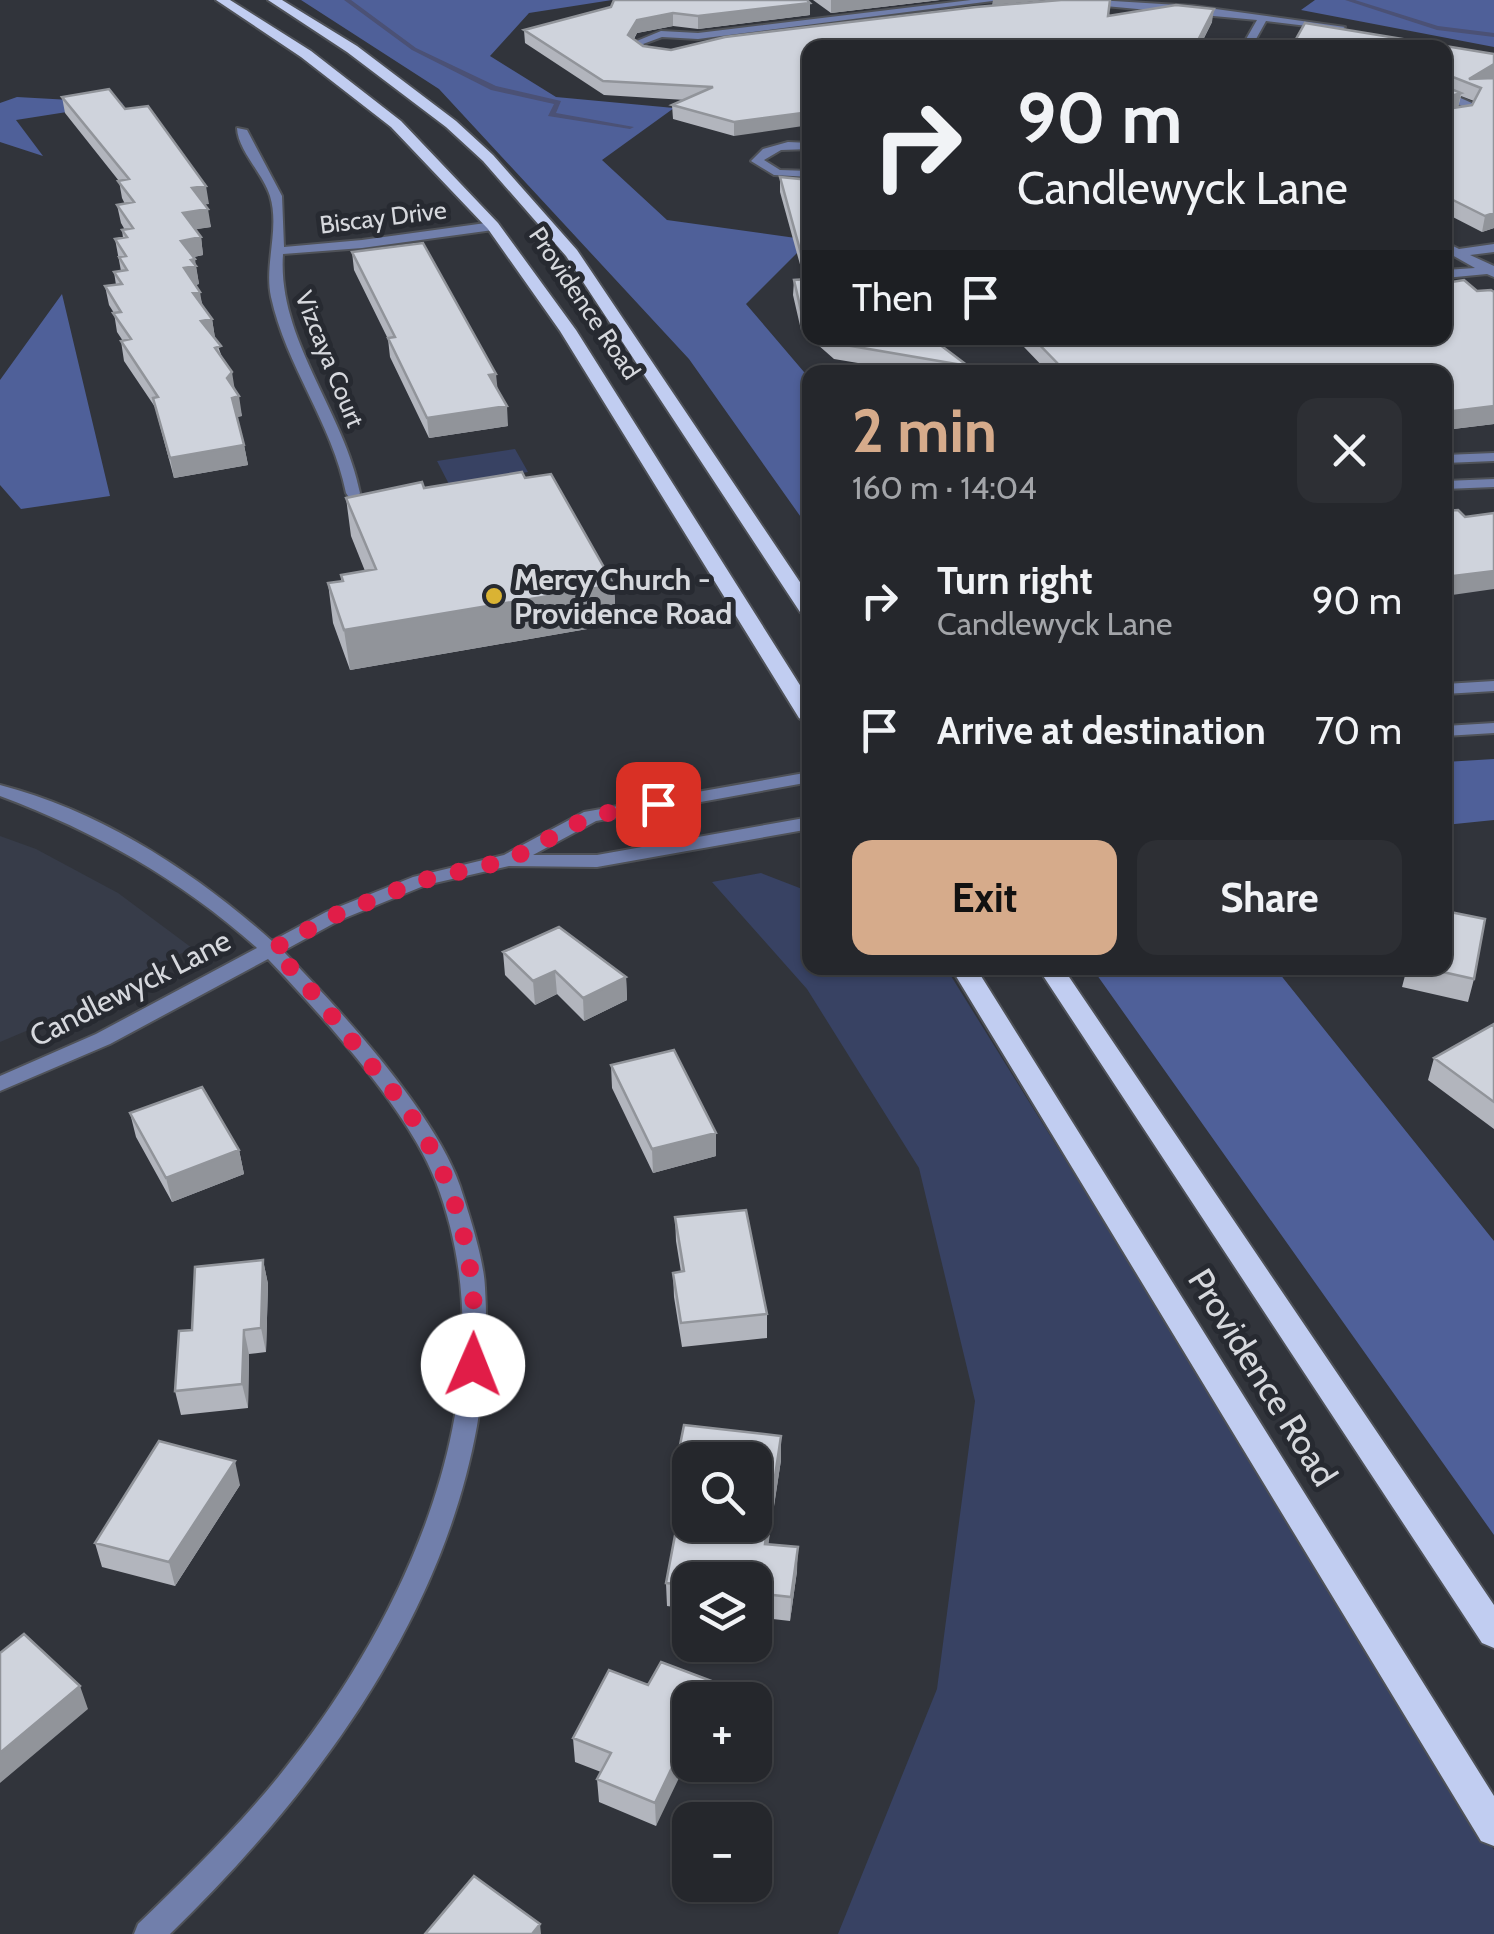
<!DOCTYPE html>
<html lang="en">
<head>
<meta charset="utf-8">
<style>
	:root { --surface:#25272c; --page:#2d2f34; --text:#f1f3f6; --muted:#a3a5a9; --line:#424448; --accent:#d6ab8b }
	body { margin:0; font-family:Cabin,sans-serif; background:var(--page); color:var(--text); height:100vh; display:flex; flex-direction:column; font-size:38px; white-space:nowrap }
	* { box-sizing:border-box; margin:0 }
	p { font-size:32px; color:var(--muted) }
	.icon { flex:none; width:55px; height:55px; fill:none; stroke:currentColor; stroke-width:2; stroke-linecap:round; stroke-linejoin:round }
	.map { position:relative; flex:1; overflow:hidden }
	.panel { position:absolute; left:802px; top:365px; width:650px; height:610px; display:flex; flex-direction:column; background:var(--surface); border-radius:20px; box-shadow:0 2px 8px #0004,0 0 0 2px var(--line) }
	.panel>* { flex:none }
	.banner { position:absolute; left:802px; top:40px; width:650px; height:305px; border-radius:20px; box-shadow:0 2px 8px #0004,0 0 0 2px var(--line); background:#25272c; color:var(--text); overflow:hidden }
	.tools { position:absolute; left:672px; top:1442px; display:grid; gap:20px }
	.tools a { display:grid; place-items:center; width:100px; height:100px; border-radius:20px; background:var(--surface); box-shadow:0 2px 8px #0004,0 0 0 2px var(--line); font-size:50px }
	.pin { position:absolute; display:grid; place-items:center; width:85px; height:85px; color:#fff; margin:-42px; border-radius:20px; box-shadow:0 5px 15px #0006 }
	.me { position:absolute; width:110px; margin:-55px; rotate:1deg; stroke-linejoin:round; filter:drop-shadow(0 0 8px #0008) }
	.turn { display:flex; align-items:center; gap:35px; height:210px; padding:0 50px; font-size:45px }
	.turn .icon { width:130px; height:130px; stroke-width:2.5 }
	.turn b { display:block; font-size:70px; line-height:85px }
	.then { display:flex; align-items:center; height:95px; padding:0 50px; background:#0003; gap:20px; font-size:38px }
	.round { display:grid; place-items:center; flex:none; width:105px; height:105px; border-radius:20px; background:var(--page) }
	.headline { display:flex; align-items:center; justify-content:space-between; height:170px; padding:0 50px }
	h1 { font-size:60px; font-weight:700; line-height:75px; color:var(--accent) }
	.button { display:flex; gap:20px; margin-top:auto; padding:20px 50px }
	.button a { flex:1; height:115px; border-radius:20px; background:var(--accent); color:#111; font-size:40px; font-weight:700; line-height:115px; text-align:center }
	.button a+a { background:var(--page); color:var(--text) }
	ul { padding:0; list-style:none }
	li { display:flex; align-items:center; gap:30px; height:130px; padding:0 50px }
	li div { flex:1 }
	li b { display:block; font-size:38px }
	li em { font-style:normal }
	.map>svg:first-child { display:block }
	.built { fill:#373c49 }
	.green { fill:#384263 }
	.forest { fill:#4f6099 }
	.lines { fill:none; stroke-linecap:round; stroke-linejoin:round }
	.stream { fill:#4b5175; fill-rule:evenodd }
	.minor-casing { stroke:#4f5258; stroke-width:4 }
	.primary-casing { stroke:#4f5258; stroke-width:4 }
	.minor { fill:#717fab; fill-rule:evenodd }
	.primary { fill:#c1cdf1; fill-rule:evenodd }
	.wall { fill:#b2b5bd; fill-rule:evenodd }
	.shaded-wall { fill:#91949a }
	.building { fill:#cfd3dc; stroke:#91949a; stroke-width:2.5; fill-rule:evenodd }
	.route { stroke:#e11d48; stroke-width:18; stroke-dasharray:0 32.4 }
	.poi-dot { fill:#dab333; stroke:#272a31; stroke-width:4 }
	.labels { text-anchor:middle; dominant-baseline:central; stroke-width:10; stroke-linejoin:round; paint-order:stroke }
	.far-street-label { font-size:25px; fill:#d6d8dd; stroke:#272a31 }
	.poi-label { font-size:30px; font-weight:bold; fill:#d6d8dd; stroke:#272a31; text-anchor:start }
	.street-label { font-size:30px; fill:#d6d8dd; stroke:#272a31 }
	.near-street-label { font-size:35px; fill:#d6d8dd; stroke:#272a31 }
</style>
</head>
<body>
<div class="map">
<svg width="1494" height="1934" viewBox="0 0 1494 1934">
	<rect width="100%" height="100%" fill="#31343b"/>
	<path class="built" d="M0 836 36 849 118 893 192 948 45 1023 0 1042Z"/>
	<path class="green" d="M515 449 528 472 479 480 452 490 437 461Z
		M761 873 810 892V968H946L1494 1850V1934H838L937 1689 975 1401 919 1168 807 989 712 882Z"/>
	<path class="forest" d="M301 0H612L529 13 490 56 556 97 674 108 602 160 667 220 810 240 746 304 804 372 810 374V530L689 359 439 89Z
		M1315 0H1494V47L1301 10Z
		M17 97 124 103 16 120 43 156 0 142V103Z
		M62 294 110 496 21 509 0 485V380Z
		M1494 759V820L1445 825V762Z
		M1092 968H1275L1494 1241V1535Z"/>
	<g class="lines">
		<path class="stream" d="M344 0H351L416 48 496 86 561 101 556 113 634 127 630 129 548 116 554 104 491 90 412 50Z
			M1345 0H1355L1438 26 1494 33V37L1437 30Z"/>
		<g class="minor-casing">
			<path id="minor" d="M971 0H1000L698 39 662 37 643 44 658 56 653 59 637 53 632 43 661 31 698 33Z
				M1097 0 1194 6 1345 27 1340 30 1266 21 1251 48H1241L1257 20 1094 5Z
				M1445 91 1474 104 1468 116 1445 121V115L1460 112 1464 107 1445 98Z
				M237 128 247 130 282 196 284 247 362 240 493 222 499 226 493 230 362 248 283 254C277 339 344 411 360 493L358 496H348L346 493C332 423 286 366 271 297 264 264 280 229 270 196 263 173 238 151 237 128Z
				M788 142 810 143V149L781 150 764 160 780 170 810 171V177L774 175 751 161 763 149Z
				M1445 242 1459 249 1494 244V252L1470 255 1494 266V277L1487 274 1445 278V270L1475 268 1445 251Z
				M1494 453V461L1445 463V455Z
				M1494 479V487L1445 489V481Z
				M1494 681V691L1445 694V684Z
				M1494 723V733L1445 736V726Z
				M810 772V782L596 821 533 855H597L810 817V829L597 867 509 866 426 885 340 920 283 951C338 1008 435 1112 460 1186 469 1214 484 1259 485 1288 501 1541 344 1765 170 1934H134L138 1924C188 1876 236 1829 279 1776 408 1617 514 1385 436 1182 408 1109 322 1016 268 959L110 1044 0 1091V1076L96 1034 257 948C180 879 96 832 0 796V785C101 811 195 872 272 941L326 912 413 877 504 855 584 812Z"/>
		</g>
		<g class="primary-casing">
			<path id="primary" d="M216 0H230L311 51 401 121 498 223 576 330 810 701V725L799 718 560 331 488 229 391 127 301 57Z
				M268 0H282L357 46 456 121 493 155 577 250 810 597V618L800 612 566 256 483 161 446 127 347 52Z
				M951 968H976L1494 1796V1846L1481 1841Z
				M1038 968H1063L1494 1605V1648L1482 1643Z"/>
		</g>
		<use href="#minor" class="minor"/>
		<use href="#primary" class="primary"/>
	</g>
	<path class="wall" d="M813 0H940L831 13Z
		M810 3V15L698 29 673 26 637 33 634 39 643 46 671 50 1108 16 1212 22 1199 48H810L734 136 673 119 672 105 685 100 604 95 525 43 524 30 611 7Z
		M1445 48 1491 78H1494V228L1482 232 1445 213ZM1461 96 1474 101 1472 105 1458 107Z
		M62 97 125 109 209 204H204L211 227 195 229 201 237 203 255 194 257 199 284 196 285 203 306 212 319 215 338 234 390 242 416 237 417 244 445 248 465 174 478 155 407 124 361 121 341H123L117 332 114 313 109 305 105 286 116 285 114 272 121 271 115 239 123 238 122 230H125L121 223 117 205 125 204 122 198 119 181 65 113Z
		M780 177 810 180V338H931L968 366V372H912L834 359 801 330 793 295 794 280 804 279 780 192Z
		M352 252 498 390 508 426 429 438 390 357 388 339 354 270Z
		M1477 291 1494 292V424L1445 430V372H1048L1024 347 1025 338H1445Z
		M525 478 614 585 616 624 350 670 333 623 328 583 341 581V575L365 571 351 536 346 498 424 488Z
		M503 952 626 977 627 1000 584 1021 557 994 535 1005 505 975Z
		M1407 968H1445L1474 979 1468 1002 1402 987Z
		M1494 1024V1129L1428 1080 1434 1058Z
		M611 1065 716 1156 653 1173 612 1088Z
		M130 1113 239 1150 244 1174 172 1202 136 1137Z
		M675 1217 767 1314V1338L682 1347 674 1297 673 1273 681 1272 676 1241Z
		M263 1260 268 1284 266 1352 249 1354 248 1408 181 1415 175 1391 192 1330Z
		M781 1460 768 1544 797 1571 790 1621 755 1617V1580H690V1609L667 1606 666 1583 681 1500 675 1499 674 1475Z
		M240 1485 175 1586 102 1567 95 1543Z
		M714 1682V1700H690L656 1826 599 1802 597 1779 601 1772 575 1762 573 1738 648 1685Z"/>
	<path class="shaded-wall" d="M831 0H940L831 13Z
		M993 0H1049L992 5Z
		M810 3V15L698 29V16Z
		M1214 9 1212 22 1199 48H1194Z
		M673 13V26L637 33 628 48V35L637 20Z
		M1494 64V77L1477 87 1469 79Z
		M1461 93 1458 108 1445 112V98Z
		M810 112V125L734 136V122Z
		M206 186 209 204 195 206 192 188Z
		M208 209 211 227 186 231 183 213Z
		M1494 213V228L1482 232 1485 216Z
		M201 237 203 255 184 259 181 241Z
		M195 259 199 284 187 286 184 268 191 260Z
		M200 292 203 310 193 293Z
		M212 319 215 338 201 321Z
		M232 372 235 391 227 378Z
		M496 374 498 393 489 375Z
		M239 396 242 416 235 417 232 398Z
		M507 406 508 426 429 438 427 418Z
		M1494 406V424L1445 430V412Z
		M244 445 248 465 174 478 170 458Z
		M1494 571V589L1445 596V577Z
		M614 585 616 624 350 670 344 630Z
		M555 971 557 994 535 1005 533 981Z
		M626 977 627 1000 584 1021 583 998Z
		M716 1133V1156L653 1173 652 1149Z
		M239 1150 244 1174 172 1202 166 1178Z
		M263 1260 268 1284 266 1352 261 1328Z
		M244 1330 249 1354 248 1408 242 1384Z
		M781 1436V1460L765 1567V1544Z
		M235 1461 240 1485 175 1586 169 1562Z
		M798 1547 797 1571 790 1621 791 1597Z
		M714 1682V1700H705Z
		M80 1686 88 1709 0 1783V1753Z
		M690 1730V1755L656 1826 655 1803Z
		M540 1924 541 1934H532Z"/>
	<path class="building" d="M614 0H807L810 3 698 16 673 13 637 20 628 35 643 46 671 50 725 37 976 7 1061 0H1110L1108 16 1176 5 1214 9 1194 48H810V112L734 122 672 105 713 87 603 81 524 30 611 7Z
		M1305 23 1494 54V64L1469 79 1494 78V213L1485 216 1445 196V75L1446 87 1461 93 1445 98 1446 109 1472 105 1481 88 1445 74V48H1291Z
		M109 89 125 109 148 106 206 186 192 188 208 209 183 213 201 237 181 241 195 259 191 260 196 266 184 268 200 292 193 293 212 319 201 321 221 346 215 348 232 372 227 378 239 396 232 398 244 445 170 458 153 398 158 397 121 341 131 339 113 313 121 312 105 286 122 284 114 272 127 270 119 257 126 256 115 239 127 237 122 230 133 228 117 205 134 202 118 181 129 179 62 97Z
		M780 177 810 180V322L802 315 794 280 808 279Z
		M423 243 496 374 489 375 507 406 427 418 388 338 395 337 352 252Z
		M1464 280 1477 291 1491 290 1494 292V406L1445 412V372H1066L1033 338H1445V283Z
		M828 338H931L968 366 834 343Z
		M522 472 525 478 551 474 614 585 344 630 328 583 343 581 341 575 376 569 346 498 422 482 424 488Z
		M1458 510 1465 517 1494 513V571L1445 577V511Z
		M1445 911 1485 919 1474 979 1425 968H1445Z
		M559 927 626 977 583 998 555 971 533 981 503 952Z
		M1494 1024V1102L1434 1058Z
		M674 1050 716 1133 652 1149 611 1065Z
		M202 1087 239 1150 166 1178 130 1113Z
		M746 1210 767 1314 681 1323 673 1273 684 1271 675 1217Z
		M263 1260 261 1328 244 1330 242 1384 175 1391 179 1331 192 1330 195 1267Z
		M684 1425 781 1436 765 1544 798 1547 791 1597 755 1593V1580H690V1585L666 1583 686 1477 674 1475ZM690 1460H755V1525H690Z
		M159 1441 235 1461 169 1562 95 1543Z
		M24 1634 80 1686 0 1753V1653Z
		M661 1662 714 1682 705 1700H690V1730L655 1803 597 1779 611 1753 573 1738 609 1670 648 1685Z
		M474 1876 540 1924 532 1934H425Z"/>
	<g class="lines">
		<path class="route" d="M473 1365C480 1281 462 1192 415 1122 400 1098 380 1077 363 1055 334 1018 305 982 273 949L333 916 420 881 509 860 591 816 658 804"/>
	</g>
	<circle class="poi-dot" cx="494" cy="596" r="10"/>
	<g class="labels">
		<g class="far-street-label">
			<text transform="translate(383 217) rotate(-7)">Biscay Drive</text>
			<text transform="translate(585 303) rotate(56)">Providence Road</text>
			<text transform="translate(330 359) rotate(68)">Vizcaya Court</text>
		</g>
		<g class="poi-label">
			<text x="514" y="579">Mercy Church -<tspan x="514" dy="34">Providence Road</tspan></text>
		</g>
		<g class="street-label">
			<text transform="translate(130 988) rotate(-27)">Candlewyck Lane</text>
		</g>
		<g class="near-street-label">
			<text transform="translate(1263 1377) rotate(58)">Providence Road</text>
		</g>
	</g>
</svg>
<div class="tools">
<a><svg class="icon" aria-label="search" viewBox="0 0 24 24"><circle cx="10" cy="10" r="6"/><path d="M15 15l6 6"/></svg></a>
<a><svg class="icon" aria-label="layers" viewBox="0 0 24 24"><path d="M12 4l9 5-9 5-9-5zM3 14l9 5 9-5"/></svg></a>
<a>+</a>
<a>−</a>
</div>
<div class="pin" style="left:658px;top:804px;background:#d93025"><svg class="icon" aria-label="arrive" viewBox="0 0 24 24"><path d="M6 21V4h12l-3 4 3 4H6"/></svg></div>
<svg class="me" style="left:473px;top:1365px" viewBox="-20 -20 40 40"><circle r="19" fill="#fff"/><path d="M0-13L10 11 0 6-10 11z" fill="#e11d48"/></svg>
<div class="banner">
<div class="turn"><svg class="icon" aria-label="right" viewBox="0 0 24 24"><path d="M7 20v-9h11M14 6l5 5-5 5"/></svg><div><b>90 m</b>Candlewyck Lane</div></div>
<div class="then">Then<svg class="icon" aria-label="arrive" viewBox="0 0 24 24"><path d="M6 21V4h12l-3 4 3 4H6"/></svg></div>
</div>
<section class="panel">
<div class="headline"><div><h1>2 min</h1><p>160 m · 14:04</p></div><a class="round"><svg class="icon" aria-label="close" viewBox="0 0 24 24"><path d="M6 6l12 12M18 6L6 18"/></svg></a></div>
<ul>
<li><svg class="icon" aria-label="right" viewBox="0 0 24 24"><path d="M7 20v-9h11M14 6l5 5-5 5"/></svg><div><b>Turn right</b><p>Candlewyck Lane</p></div><em>90 m</em></li>
<li><svg class="icon" aria-label="arrive" viewBox="0 0 24 24"><path d="M6 21V4h12l-3 4 3 4H6"/></svg><div><b>Arrive at destination</b></div><em>70 m</em></li>
</ul>
<div class="button"><a>Exit</a><a>Share</a></div>
</section>
</div>
</body>
</html>
